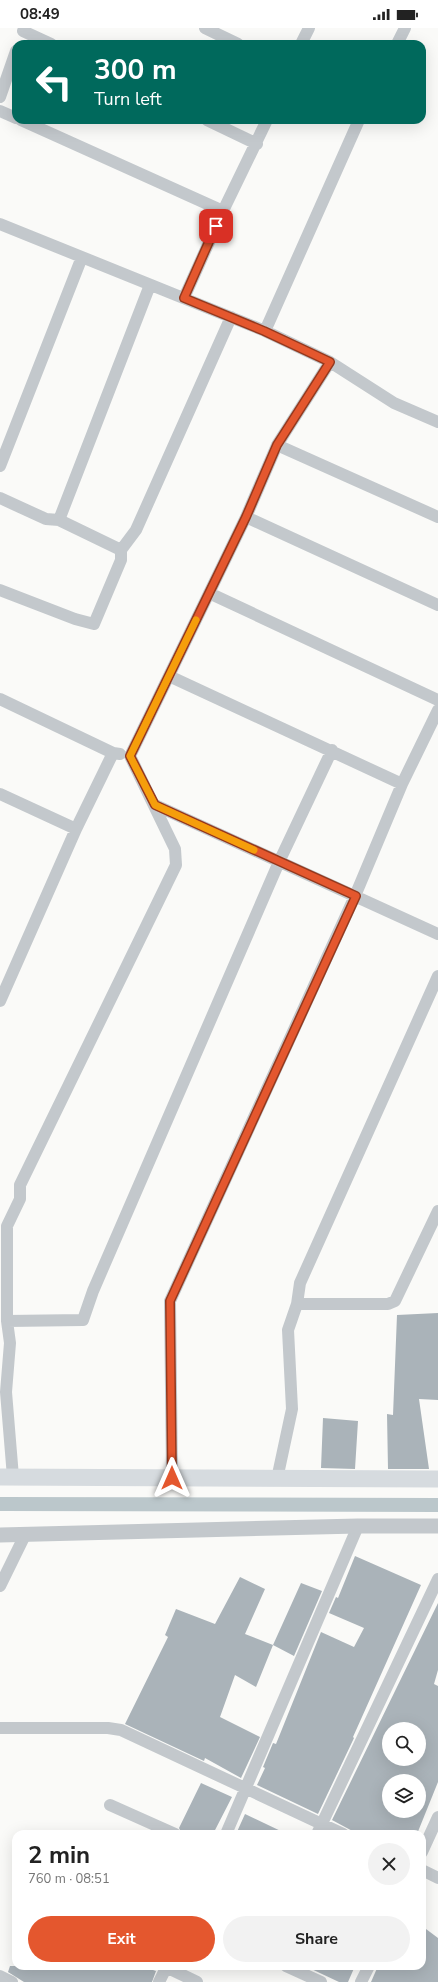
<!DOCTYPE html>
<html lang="en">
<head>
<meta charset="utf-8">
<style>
	:root { --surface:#fff; --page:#f2f2f2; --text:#222; --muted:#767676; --accent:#e4572e }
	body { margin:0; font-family:"Nunito Sans",sans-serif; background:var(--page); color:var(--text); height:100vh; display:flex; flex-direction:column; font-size:15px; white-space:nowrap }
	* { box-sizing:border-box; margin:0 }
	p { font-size:13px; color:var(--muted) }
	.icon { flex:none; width:22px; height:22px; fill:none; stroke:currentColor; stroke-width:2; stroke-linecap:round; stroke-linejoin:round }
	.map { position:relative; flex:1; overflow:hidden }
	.sheet { position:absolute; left:12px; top:1802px; width:414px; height:140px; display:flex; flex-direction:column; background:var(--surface); border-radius:12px; box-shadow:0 4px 16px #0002 }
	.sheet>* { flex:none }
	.top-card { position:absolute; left:12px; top:12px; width:414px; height:84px; border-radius:12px; box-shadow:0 4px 16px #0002; background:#00695c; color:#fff; overflow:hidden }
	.buttons { position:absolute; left:382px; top:1694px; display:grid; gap:8px }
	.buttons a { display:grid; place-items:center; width:44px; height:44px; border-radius:50%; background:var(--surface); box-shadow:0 4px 16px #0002; font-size:20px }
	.pin { position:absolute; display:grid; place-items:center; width:34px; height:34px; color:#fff; margin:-17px; border-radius:8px; box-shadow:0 2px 6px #0006 }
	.me { position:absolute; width:44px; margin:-22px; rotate:0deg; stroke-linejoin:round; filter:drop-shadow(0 0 3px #0008) }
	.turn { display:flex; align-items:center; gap:14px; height:84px; padding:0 16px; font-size:18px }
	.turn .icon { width:52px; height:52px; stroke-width:2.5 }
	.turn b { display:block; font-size:28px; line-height:34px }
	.round { display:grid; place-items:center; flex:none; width:42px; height:42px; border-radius:21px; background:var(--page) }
	.summary { display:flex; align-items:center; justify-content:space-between; height:68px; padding:0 16px }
	h1 { font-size:24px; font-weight:700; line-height:30px }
	.action { display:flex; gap:8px; margin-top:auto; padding:8px 16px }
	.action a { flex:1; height:46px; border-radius:24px; background:var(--accent); color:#fff; font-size:16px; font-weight:700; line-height:46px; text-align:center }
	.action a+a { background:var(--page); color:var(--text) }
	.status { display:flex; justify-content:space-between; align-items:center; height:28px; padding:0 20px; background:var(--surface); direction:ltr }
	.status svg { height:11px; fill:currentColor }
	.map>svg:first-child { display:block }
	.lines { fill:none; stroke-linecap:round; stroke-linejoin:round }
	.canal { stroke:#bbc7cb; stroke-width:14 }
	.building { fill:#aab3b9; fill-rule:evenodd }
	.minor { stroke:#c3c8cc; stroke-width:12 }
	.tertiary { stroke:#c3c8cc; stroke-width:15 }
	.secondary { stroke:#d6dbdf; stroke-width:17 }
	.route-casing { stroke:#94391e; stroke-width:10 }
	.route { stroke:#e4572e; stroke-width:7 }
	.slow { stroke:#f59e0b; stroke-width:7 }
</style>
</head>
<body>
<div class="status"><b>08:49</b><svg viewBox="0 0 49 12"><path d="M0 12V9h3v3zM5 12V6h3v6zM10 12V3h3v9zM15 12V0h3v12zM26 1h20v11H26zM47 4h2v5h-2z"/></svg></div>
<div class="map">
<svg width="438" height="1954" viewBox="0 0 438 1954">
	<rect width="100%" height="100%" fill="#fafaf8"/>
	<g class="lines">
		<path class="canal" d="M0 1476 438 1477"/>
	</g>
	<path class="building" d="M438 1285V1372L419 1371 429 1441H388L387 1386 393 1387 397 1287Z
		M323 1390 358 1393 355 1441 321 1440Z
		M355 1528 421 1557 353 1709 354 1710 318 1786 257 1757 265 1740 263 1739 273 1715 276 1716 321 1604 354 1619 364 1600 329 1585 336 1569 338 1570Z
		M240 1549 265 1561 245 1606 273 1617 256 1659 235 1647 220 1689 260 1709 241 1750 205 1730 204 1733 125 1696 168 1609 165 1607 176 1581 215 1596Z
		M301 1555 322 1563 294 1628 273 1617Z
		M438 1575V1642L434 1656 438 1658V1754L417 1806H358L332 1792ZM389 1701H419V1731H389ZM389 1753H419V1783H389Z
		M201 1755 232 1769 213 1806H182L179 1800Z
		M245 1786 287 1806H236Z
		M422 1898 438 1910V1954H371L378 1938H422Z
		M10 1938H155L153 1942 156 1943 152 1954H24L8 1944Z
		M305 1938H355L348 1954H339Z"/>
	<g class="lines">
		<path class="minor" d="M205 0 238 16
			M23 3 51 16
			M301 16 309 0
			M397 16 405 0
			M0 69 16 23
			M0 83 16 90
			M21 92 223 183
			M207 92 257 116
			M0 196 265 303 330 334 394 375 438 394
			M184 270 223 183 267 92
			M265 303 359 92
			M277 417 438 489
			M0 438 82 229
			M0 470 46 491 59 492 121 522
			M246 489 438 577
			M59 492 150 257
			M0 562 75 591 94 596 121 532V522L136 502 231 289
			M209 565 438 672
			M169 648 402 756
			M0 671 113 725 120 726
			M0 766 76 801
			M155 777 438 906
			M0 973 76 801 113 725
			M297 1276H388L395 1273 438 1183
			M7 1293 83 1292 93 1263 279 834 332 722
			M13 1449 6 1364 10 1315 7 1293V1198L20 1171V1157L176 837 175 821 130 728 246 489 277 417 330 334
			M172 1450 170 1273 355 868 402 756 438 682
			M277 1451 292 1381 288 1302 297 1276 300 1255 438 948
			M0 1558 25 1507
			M0 1700H108L121 1702 343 1806
			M110 1777 175 1806
			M226 1806 358 1498
			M317 1806 438 1551
			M422 1824 438 1789
			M422 1842 438 1850
			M286 1938 321 1954
			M166 1939 197 1954
			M0 1948 12 1954
			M159 1954 167 1938
			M361 1954 369 1938"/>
		<path class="tertiary" d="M0 1507 358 1498H438"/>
		<path class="secondary" d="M0 1449 438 1451"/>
	</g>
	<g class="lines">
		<g class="route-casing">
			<path id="route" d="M172 1450 170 1273 356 868 155 777 130 728 246 489 277 417 330 334 264 303 184 270 216 198"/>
		</g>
		<use href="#route" class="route"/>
		<path class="slow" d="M196 592 130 728 155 777 254 822"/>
	</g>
</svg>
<div class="buttons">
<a><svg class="icon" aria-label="search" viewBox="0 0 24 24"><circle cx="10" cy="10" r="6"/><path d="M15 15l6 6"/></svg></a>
<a><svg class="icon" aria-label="layers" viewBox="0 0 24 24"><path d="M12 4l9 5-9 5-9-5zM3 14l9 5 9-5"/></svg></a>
</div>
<div class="pin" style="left:216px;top:198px;background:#d93025"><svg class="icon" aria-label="arrive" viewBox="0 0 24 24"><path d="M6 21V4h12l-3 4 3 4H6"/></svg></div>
<svg class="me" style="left:172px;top:1450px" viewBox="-20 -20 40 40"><path d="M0-17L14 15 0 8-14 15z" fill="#e4572e" stroke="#fff" stroke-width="4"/></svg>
<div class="top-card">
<div class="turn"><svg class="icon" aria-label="left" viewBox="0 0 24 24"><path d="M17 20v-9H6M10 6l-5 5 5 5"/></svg><div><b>300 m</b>Turn left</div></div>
</div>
<section class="sheet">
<div class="summary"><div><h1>2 min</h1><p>760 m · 08:51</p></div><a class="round"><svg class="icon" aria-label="close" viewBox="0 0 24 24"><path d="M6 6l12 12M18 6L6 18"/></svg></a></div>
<div class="action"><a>Exit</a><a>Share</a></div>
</section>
</div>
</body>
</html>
